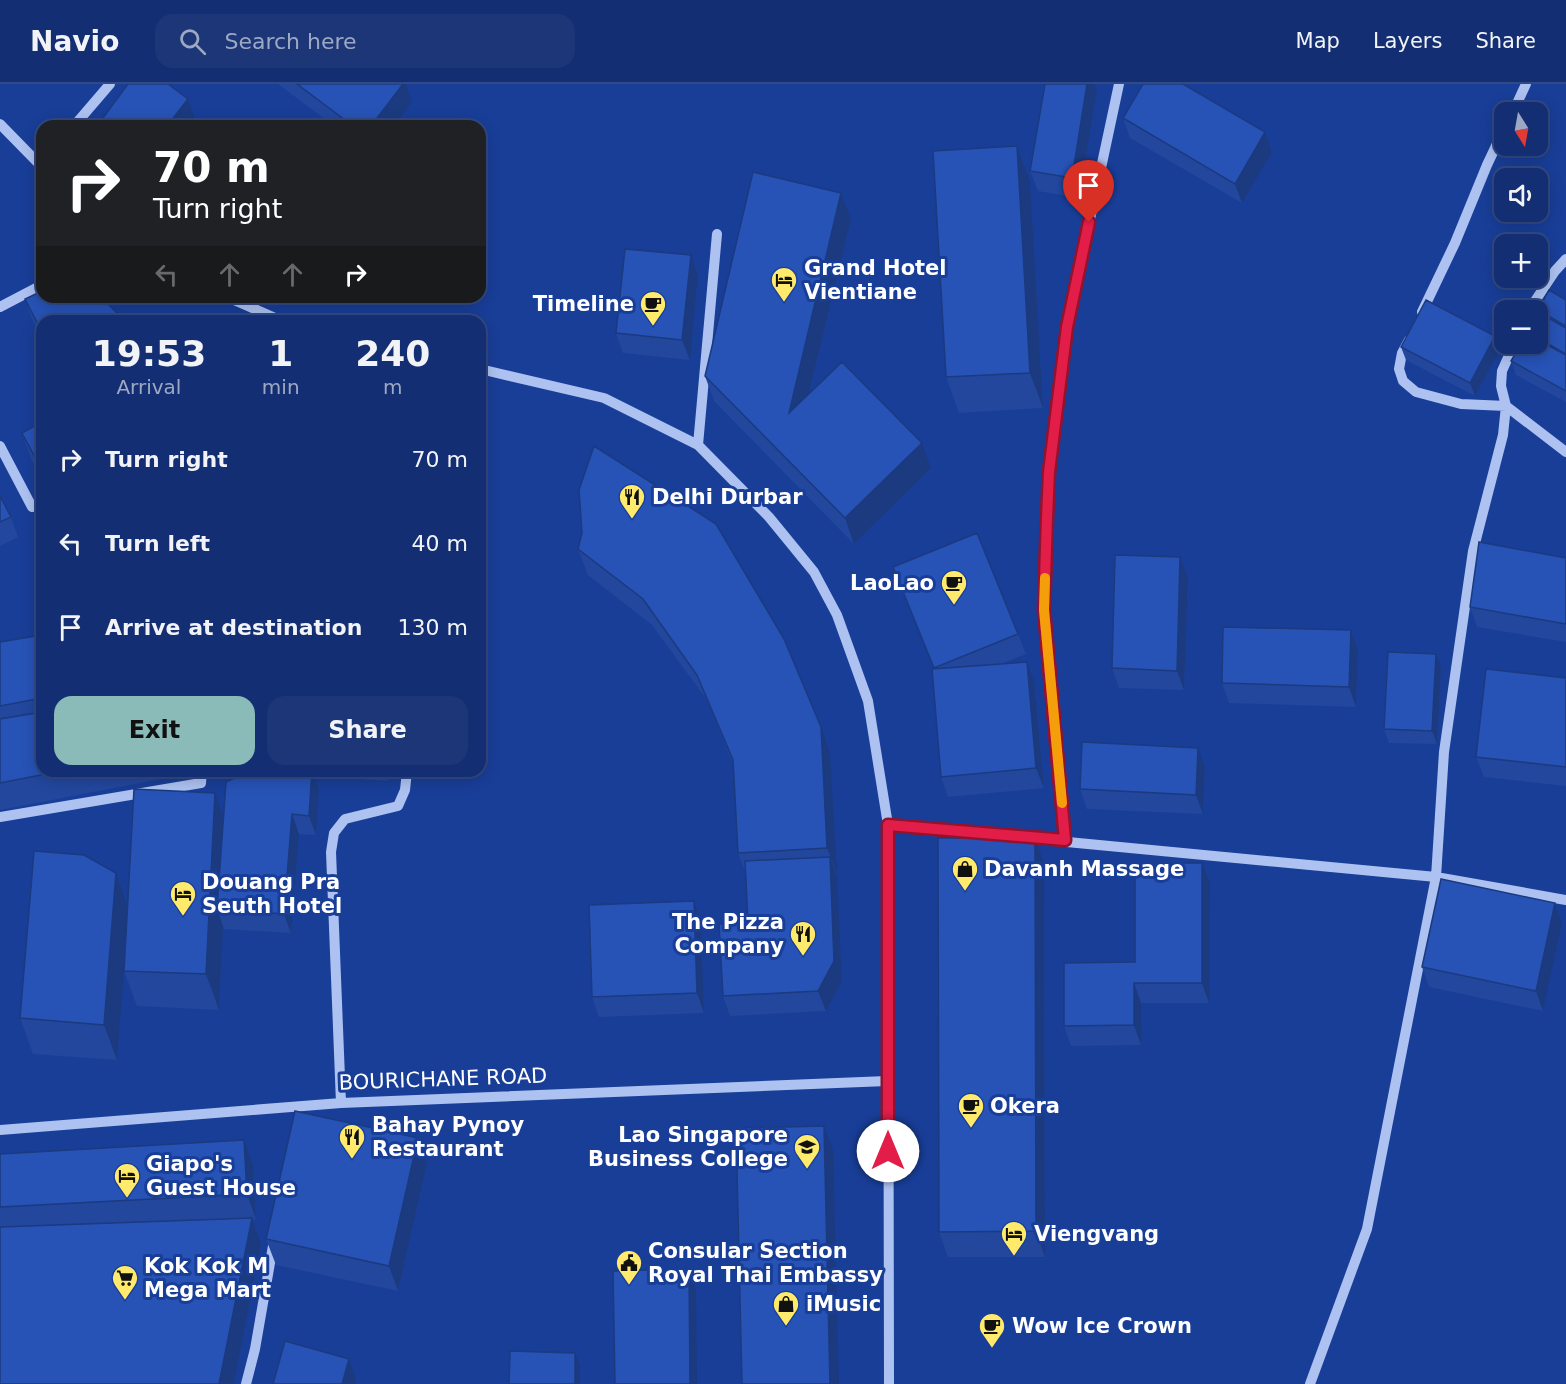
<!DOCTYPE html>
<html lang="en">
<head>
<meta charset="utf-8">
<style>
	:root { --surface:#132e72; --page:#1c3677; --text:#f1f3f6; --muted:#9da8c4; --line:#324a84; --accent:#8bbbb9 }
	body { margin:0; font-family:"DejaVu Sans",sans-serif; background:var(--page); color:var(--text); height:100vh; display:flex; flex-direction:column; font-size:22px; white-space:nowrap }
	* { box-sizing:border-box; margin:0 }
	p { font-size:20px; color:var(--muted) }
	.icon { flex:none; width:33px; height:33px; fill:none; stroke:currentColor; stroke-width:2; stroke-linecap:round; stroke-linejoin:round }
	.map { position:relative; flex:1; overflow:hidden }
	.sheet { position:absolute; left:36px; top:231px; width:450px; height:462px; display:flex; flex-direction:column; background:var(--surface); border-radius:18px; box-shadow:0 3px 15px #0003,0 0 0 2px var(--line) }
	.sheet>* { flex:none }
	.hud { position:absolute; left:36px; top:36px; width:450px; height:183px; border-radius:18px; box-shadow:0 3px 15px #0003,0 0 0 2px var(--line); background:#202124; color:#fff; overflow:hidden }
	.needle { width:39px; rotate:169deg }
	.fabs { position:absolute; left:1494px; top:18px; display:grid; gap:12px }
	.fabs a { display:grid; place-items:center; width:54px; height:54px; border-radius:12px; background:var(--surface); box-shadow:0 3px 15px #0003,0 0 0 2px var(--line); font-size:30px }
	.pin { position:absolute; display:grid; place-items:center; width:51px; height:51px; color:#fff; margin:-62px -26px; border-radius:50% 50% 50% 0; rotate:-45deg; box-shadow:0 0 6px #0007 }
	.pin .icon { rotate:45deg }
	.me { position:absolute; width:66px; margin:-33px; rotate:0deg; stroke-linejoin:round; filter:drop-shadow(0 0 4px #0008) }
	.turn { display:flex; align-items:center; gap:21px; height:126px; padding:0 18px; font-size:27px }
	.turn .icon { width:78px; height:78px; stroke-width:2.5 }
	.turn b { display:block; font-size:42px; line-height:51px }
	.lanes { display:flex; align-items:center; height:57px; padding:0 18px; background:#0003; justify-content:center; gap:30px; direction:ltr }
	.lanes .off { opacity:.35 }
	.eta { display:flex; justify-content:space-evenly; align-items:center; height:102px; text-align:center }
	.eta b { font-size:36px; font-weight:700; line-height:42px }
	.action { display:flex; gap:12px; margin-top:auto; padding:12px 18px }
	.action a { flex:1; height:69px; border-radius:18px; background:var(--accent); color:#111; font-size:24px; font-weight:700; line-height:69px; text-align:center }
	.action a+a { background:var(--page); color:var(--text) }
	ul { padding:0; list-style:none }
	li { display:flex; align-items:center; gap:18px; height:84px; padding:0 18px }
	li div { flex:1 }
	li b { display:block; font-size:22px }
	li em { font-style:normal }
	header { display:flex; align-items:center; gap:36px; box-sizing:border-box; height:84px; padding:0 30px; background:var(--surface); border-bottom:2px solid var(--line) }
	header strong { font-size:28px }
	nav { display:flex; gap:33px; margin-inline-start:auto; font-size:21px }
	.search { width:420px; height:54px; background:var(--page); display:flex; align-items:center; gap:15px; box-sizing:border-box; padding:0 21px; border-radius:18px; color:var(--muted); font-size:22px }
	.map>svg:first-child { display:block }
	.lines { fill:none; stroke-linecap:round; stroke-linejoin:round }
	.minor { stroke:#adc2f1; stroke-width:10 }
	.wall { fill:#22479d }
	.shaded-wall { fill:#1b3a7f }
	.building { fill:#2753b6; stroke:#1b3a7f; stroke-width:1.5 }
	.route-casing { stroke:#92132f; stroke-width:15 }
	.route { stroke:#e11d48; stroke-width:10 }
	.slow { stroke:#f59e0b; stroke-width:10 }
	.labels { text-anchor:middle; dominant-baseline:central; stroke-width:6; stroke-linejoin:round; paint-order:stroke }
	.poi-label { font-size:21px; font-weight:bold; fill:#fff; stroke:#193e98; text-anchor:start }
	.street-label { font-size:21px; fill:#fff; stroke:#193e98 }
</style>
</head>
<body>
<header>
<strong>Navio</strong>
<div class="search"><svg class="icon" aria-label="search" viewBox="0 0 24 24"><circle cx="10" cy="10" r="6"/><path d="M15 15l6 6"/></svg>Search here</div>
<nav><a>Map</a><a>Layers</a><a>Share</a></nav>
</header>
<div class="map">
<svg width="1566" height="1300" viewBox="0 0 1566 1300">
	<rect width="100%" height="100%" fill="#193e98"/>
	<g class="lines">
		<path class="minor" d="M1513 28 1526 0
			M0 40 42 83
			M74 42 110 0
			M227 213 282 237
			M0 223 42 201
			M1529 226 1555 187 1566 175
			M1422 228 1455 159 1487 81 1504 45
			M1409 256 1402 269 1399 285 1403 297 1416 308 1461 320 1506 322 1566 368
			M480 285 604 314 698 361 769 433 814 488 837 531 868 617 888 741 889 1300
			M698 361 717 150
			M0 362 32 423
			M0 733 201 699 202 687
			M888 741 1436 793 1566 816
			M1065 756 1044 526 1049 388 1067 243 1119 0
			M341 1019 331 768 334 749 345 735 398 722 405 706 407 687
			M0 1046 341 1019 887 997
			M246 1300 255 1265 274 1156
			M1310 1300 1367 1145 1436 793 1444 668 1473 467 1503 351 1506 322 1501 302 1502 287 1514 260"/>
	</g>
	<path class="wall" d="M278 0H406L412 18 394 42H334Z
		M1097 6 1079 114 1038 107 1030 87Z
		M1123 34 1265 48 1272 68 1242 119 1130 54Z
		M1017 62 1030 97 1043 324 959 329 946 293Z
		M841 109 851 135 809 310 922 359 931 384 854 460 714 317 705 292Z
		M691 171 698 191 690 276 623 269 616 249Z
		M25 215 42 237V254L32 235Z
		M1566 216V318L1516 291 1511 277 1538 260V228H1539L1538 226Z
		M1401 263 1500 266 1475 312 1406 276Z
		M42 338V395L31 375 22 349Z
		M0 412 11 433 18 453 0 462Z
		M582 449 830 669 842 897 826 927 730 932 723 912 748 838 746 790 738 769 733 680 707 616 652 541 588 491 578 465Z
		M1180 473 1188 493 1184 606 1119 604 1112 584Z
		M1566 474V558L1477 543 1470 523Z
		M893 483 1018 550 1026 570 1001 580 1027 578 1034 597 1044 704 948 713 941 693 934 585Z
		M1351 546 1358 566 1356 623 1229 619 1222 599Z
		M42 551V687H187V690L0 726V558Z
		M1441 583 1437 660 1389 659 1384 645Z
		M1566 594V702L1484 693 1476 673Z
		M1205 683 1203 730 1087 725 1080 705Z
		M249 687H390L389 697 314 692 319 706 316 751 299 750 291 849 224 845 223 842 219 926 137 922 124 887V883L117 976 33 970 20 934 116 789 128 821 215 709 224 733Z
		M1202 779 1210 798 1209 919H1141V961L1071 962 1064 942 1135 878Z
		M1044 780 1045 1173H948L939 1148Z
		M694 817 701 836 704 929 599 933 592 913Z
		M1562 839 1543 927 1429 903 1422 883Z
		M0 1070 253 1082 256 1135 253 1136 261 1160 234 1300H0Z
		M427 1079 398 1207 276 1181 266 1155Z"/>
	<path class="shaded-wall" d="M403 0H406L412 18 394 42H371Z
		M1087 0H1094L1097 6 1079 114 1072 94Z
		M188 15 195 35 189 42H167Z
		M1265 48 1272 68 1242 119 1235 100Z
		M1017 62 1030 97 1043 324 1030 289Z
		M841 109 851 135 798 355 789 329Z
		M691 171 698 191 690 276 682 256Z
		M1495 252 1500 266 1475 312 1470 299Z
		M922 359 931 384 854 460 845 434Z
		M1180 473 1188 493 1184 606 1177 587Z
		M1351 546 1358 566 1356 623 1349 603Z
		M1436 570 1441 583 1437 660 1432 647Z
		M1027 578 1034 597 1044 704 1036 684Z
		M821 643 830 669 837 790 827 764Z
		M1198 664 1205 683 1203 730 1196 711Z
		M312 687 319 706 316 751 309 732Z
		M386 687H390L389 697Z
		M215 709 228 744 217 825 223 842 219 926 206 890Z
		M292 730 299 750 291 849 284 830Z
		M1035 754 1044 780 1045 1173 1036 1147Z
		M830 773 837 792 842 897 826 927 818 907Z
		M1202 779 1210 798 1209 919 1202 899Z
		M116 789 129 825 117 976 104 941Z
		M694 817 701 836 704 929 697 909Z
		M1555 819 1562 839 1543 927 1536 907Z
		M1134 899 1141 919V961L1134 941Z
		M824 1042 833 1067 839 1300H830Z
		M418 1054 427 1079 398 1207 389 1182Z
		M244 1056 253 1082 256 1135 247 1110Z
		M252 1134 261 1160 234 1300H219Z
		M689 1185 696 1205 697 1300H690Z
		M575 1269 580 1282V1300H575Z
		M349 1275 356 1295 355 1300H342Z"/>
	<path class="building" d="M128 0H168L188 15 167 42H97Z
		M297 0H403L371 42H353Z
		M1045 0H1087L1072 94 1030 87Z
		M1143 0H1183L1265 48 1235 100 1123 34Z
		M1017 62 1030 289 946 293 933 67Z
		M753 88 841 109 789 329 842 278 922 359 845 434 705 292Z
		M625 165 691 171 682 256 616 249Z
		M1549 206 1566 216V242L1538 226Z
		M42 207V213H101L125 237H42V248L25 215Z
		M1426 216 1495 252 1470 299 1401 263Z
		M1538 228 1566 244V270L1538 254Z
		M1538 256 1566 271V307L1511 277 1521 260H1538Z
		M42 338V386L22 349Z
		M594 362 716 440 784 555 821 643 827 764 738 769 733 676 697 591 643 515 578 465 582 449 579 406Z
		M0 412 11 433 0 438Z
		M977 449 1018 550 934 584 893 483Z
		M1479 458 1566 474V540L1470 523Z
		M1115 471 1180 473 1177 587 1112 584Z
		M42 522V546L41 547 39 524Z
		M1223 543 1351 546 1349 603 1222 599Z
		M42 551V614L0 622V558Z
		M1388 568 1436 570 1432 647 1384 645Z
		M1027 578 1036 684 941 693 932 585Z
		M1486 585 1566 594V683L1476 673Z
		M42 628V687H61L0 699V635Z
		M1082 658 1198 664 1196 711 1080 705Z
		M249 687H312L309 732 292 730 284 830 217 825 226 698Z
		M134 705 215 709 206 890 124 887Z
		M938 754H1035L1036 1147 939 1148Z
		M34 767 84 771 116 789 104 941 20 934Z
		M830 773 834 877 818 907 723 912 719 840 748 838 745 777Z
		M1135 779H1202V899H1134V941L1064 942V879L1135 878Z
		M1441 795 1555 819 1536 907 1422 883Z
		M694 817 697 909 592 913 589 821Z
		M295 1027 418 1054 389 1182 266 1155Z
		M824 1042 830 1300H742L736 1044Z
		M244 1056 247 1110 0 1123V1070Z
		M252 1134 219 1300H0V1143Z
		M689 1185 690 1300H615L613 1187Z
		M285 1257 349 1275 342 1300H273Z
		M510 1267 575 1269V1300H509Z"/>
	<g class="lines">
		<g class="route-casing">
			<path id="route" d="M888 1067V741L1065 756 1044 526 1047 434 1049 388 1067 243 1089 138"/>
		</g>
		<use href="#route" class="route"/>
		<path class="slow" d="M1045 494 1044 526 1062 719"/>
	</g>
	<defs>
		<g id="hotel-pin" transform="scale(1.35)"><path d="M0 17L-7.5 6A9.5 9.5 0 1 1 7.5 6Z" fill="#ffea6c" stroke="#193e98"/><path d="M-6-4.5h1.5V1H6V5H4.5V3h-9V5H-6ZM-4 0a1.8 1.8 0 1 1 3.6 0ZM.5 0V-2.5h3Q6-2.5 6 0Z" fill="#111"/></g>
		<g id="cafe-pin" transform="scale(1.35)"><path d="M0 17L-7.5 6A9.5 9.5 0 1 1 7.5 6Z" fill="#ffea6c" stroke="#193e98"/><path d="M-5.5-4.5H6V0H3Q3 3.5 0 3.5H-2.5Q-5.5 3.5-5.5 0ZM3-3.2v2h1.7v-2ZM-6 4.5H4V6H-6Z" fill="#111"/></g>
		<g id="restaurant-pin" transform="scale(1.35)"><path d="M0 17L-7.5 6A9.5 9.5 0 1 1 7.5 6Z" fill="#ffea6c" stroke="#193e98"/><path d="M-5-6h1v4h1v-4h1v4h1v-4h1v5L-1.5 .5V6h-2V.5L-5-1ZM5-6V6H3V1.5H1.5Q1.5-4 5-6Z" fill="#111"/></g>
		<g id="shop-pin" transform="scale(1.35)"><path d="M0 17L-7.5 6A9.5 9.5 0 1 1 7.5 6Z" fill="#ffea6c" stroke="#193e98"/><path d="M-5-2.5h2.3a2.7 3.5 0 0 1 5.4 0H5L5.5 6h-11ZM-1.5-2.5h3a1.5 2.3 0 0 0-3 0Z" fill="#111"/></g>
		<g id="school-pin" transform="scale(1.35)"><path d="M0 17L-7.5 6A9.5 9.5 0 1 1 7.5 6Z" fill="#ffea6c" stroke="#193e98"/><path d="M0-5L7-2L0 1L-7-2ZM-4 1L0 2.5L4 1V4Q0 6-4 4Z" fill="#111"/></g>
		<g id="civic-pin" transform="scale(1.35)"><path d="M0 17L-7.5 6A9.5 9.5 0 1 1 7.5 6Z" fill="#ffea6c" stroke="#193e98"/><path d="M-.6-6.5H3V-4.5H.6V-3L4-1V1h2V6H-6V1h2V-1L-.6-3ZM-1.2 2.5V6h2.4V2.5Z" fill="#111"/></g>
		<g id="supermarket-pin" transform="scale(1.35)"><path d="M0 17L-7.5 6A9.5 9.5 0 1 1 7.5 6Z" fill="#ffea6c" stroke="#193e98"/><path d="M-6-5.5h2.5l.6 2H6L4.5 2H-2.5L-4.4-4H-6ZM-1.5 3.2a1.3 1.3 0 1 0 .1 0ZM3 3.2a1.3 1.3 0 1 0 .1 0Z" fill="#111"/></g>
	</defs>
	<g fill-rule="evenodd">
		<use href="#hotel-pin" x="784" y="196"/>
		<use href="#cafe-pin" x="653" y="220"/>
		<use href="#restaurant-pin" x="632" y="413"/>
		<use href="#cafe-pin" x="954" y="499"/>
		<use href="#shop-pin" x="965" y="785"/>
		<use href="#hotel-pin" x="183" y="810"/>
		<use href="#restaurant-pin" x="803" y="850"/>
		<use href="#cafe-pin" x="971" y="1022"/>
		<use href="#restaurant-pin" x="352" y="1053"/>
		<use href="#school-pin" x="807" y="1063"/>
		<use href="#hotel-pin" x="127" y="1092"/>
		<use href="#hotel-pin" x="1014" y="1150"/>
		<use href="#civic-pin" x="629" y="1179"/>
		<use href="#supermarket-pin" x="125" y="1194"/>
		<use href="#shop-pin" x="786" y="1220"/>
		<use href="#cafe-pin" x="992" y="1242"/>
	</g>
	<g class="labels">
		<g class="poi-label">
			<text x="804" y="184">Grand Hotel<tspan x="804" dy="24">Vientiane</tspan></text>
			<text x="634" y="220" text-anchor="end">Timeline</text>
			<text x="652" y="413">Delhi Durbar</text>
			<text x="934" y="499" text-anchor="end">LaoLao</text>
			<text x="984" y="785">Davanh Massage</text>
			<text x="202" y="798">Douang Pra<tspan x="202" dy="24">Seuth Hotel</tspan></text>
			<text x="784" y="838" text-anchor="end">The Pizza<tspan x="784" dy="24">Company</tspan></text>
			<text x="990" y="1022">Okera</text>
			<text x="372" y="1041">Bahay Pynoy<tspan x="372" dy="24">Restaurant</tspan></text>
			<text x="788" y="1051" text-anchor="end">Lao Singapore<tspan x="788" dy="24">Business College</tspan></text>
			<text x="146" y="1080">Giapo's<tspan x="146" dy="24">Guest House</tspan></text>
			<text x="1034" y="1150">Viengvang</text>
			<text x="648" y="1167">Consular Section<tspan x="648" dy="24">Royal Thai Embassy</tspan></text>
			<text x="144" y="1182">Kok Kok M<tspan x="144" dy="24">Mega Mart</tspan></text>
			<text x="806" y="1220">iMusic</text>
			<text x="1012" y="1242">Wow Ice Crown</text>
		</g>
		<g class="street-label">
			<text transform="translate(443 995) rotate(-2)">BOURICHANE ROAD</text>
		</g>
	</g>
</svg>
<div class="fabs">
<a><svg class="needle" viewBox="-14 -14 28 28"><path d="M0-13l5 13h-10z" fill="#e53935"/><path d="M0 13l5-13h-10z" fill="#9da8c4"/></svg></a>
<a><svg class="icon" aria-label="sound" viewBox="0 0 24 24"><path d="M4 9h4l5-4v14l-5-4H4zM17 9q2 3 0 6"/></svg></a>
<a>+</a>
<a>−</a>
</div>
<div class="pin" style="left:1089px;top:138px;background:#d93025"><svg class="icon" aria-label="arrive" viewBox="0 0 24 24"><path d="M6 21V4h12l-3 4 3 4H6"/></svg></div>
<svg class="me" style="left:888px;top:1067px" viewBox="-20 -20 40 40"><circle r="19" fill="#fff"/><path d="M0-13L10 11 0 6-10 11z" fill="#e11d48"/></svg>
<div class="hud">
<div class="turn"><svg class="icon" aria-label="right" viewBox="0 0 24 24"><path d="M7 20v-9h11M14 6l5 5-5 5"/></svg><div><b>70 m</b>Turn right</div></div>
<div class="lanes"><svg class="icon off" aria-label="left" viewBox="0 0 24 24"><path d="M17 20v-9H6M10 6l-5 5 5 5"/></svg><svg class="icon off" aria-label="ahead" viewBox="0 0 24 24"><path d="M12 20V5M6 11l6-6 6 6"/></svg><svg class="icon off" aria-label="ahead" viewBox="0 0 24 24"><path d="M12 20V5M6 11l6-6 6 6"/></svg><svg class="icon" aria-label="right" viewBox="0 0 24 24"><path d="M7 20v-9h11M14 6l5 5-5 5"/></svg></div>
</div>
<section class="sheet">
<div class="eta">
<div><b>19:53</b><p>Arrival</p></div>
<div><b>1</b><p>min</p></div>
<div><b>240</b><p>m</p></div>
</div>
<ul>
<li><svg class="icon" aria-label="right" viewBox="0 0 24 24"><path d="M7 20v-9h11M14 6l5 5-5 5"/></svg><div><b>Turn right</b></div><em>70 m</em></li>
<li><svg class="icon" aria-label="left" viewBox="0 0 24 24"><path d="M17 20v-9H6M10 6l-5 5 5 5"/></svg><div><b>Turn left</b></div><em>40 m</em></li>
<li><svg class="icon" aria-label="arrive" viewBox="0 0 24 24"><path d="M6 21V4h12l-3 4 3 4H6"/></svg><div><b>Arrive at destination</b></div><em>130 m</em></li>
</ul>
<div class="action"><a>Exit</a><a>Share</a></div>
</section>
</div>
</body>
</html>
